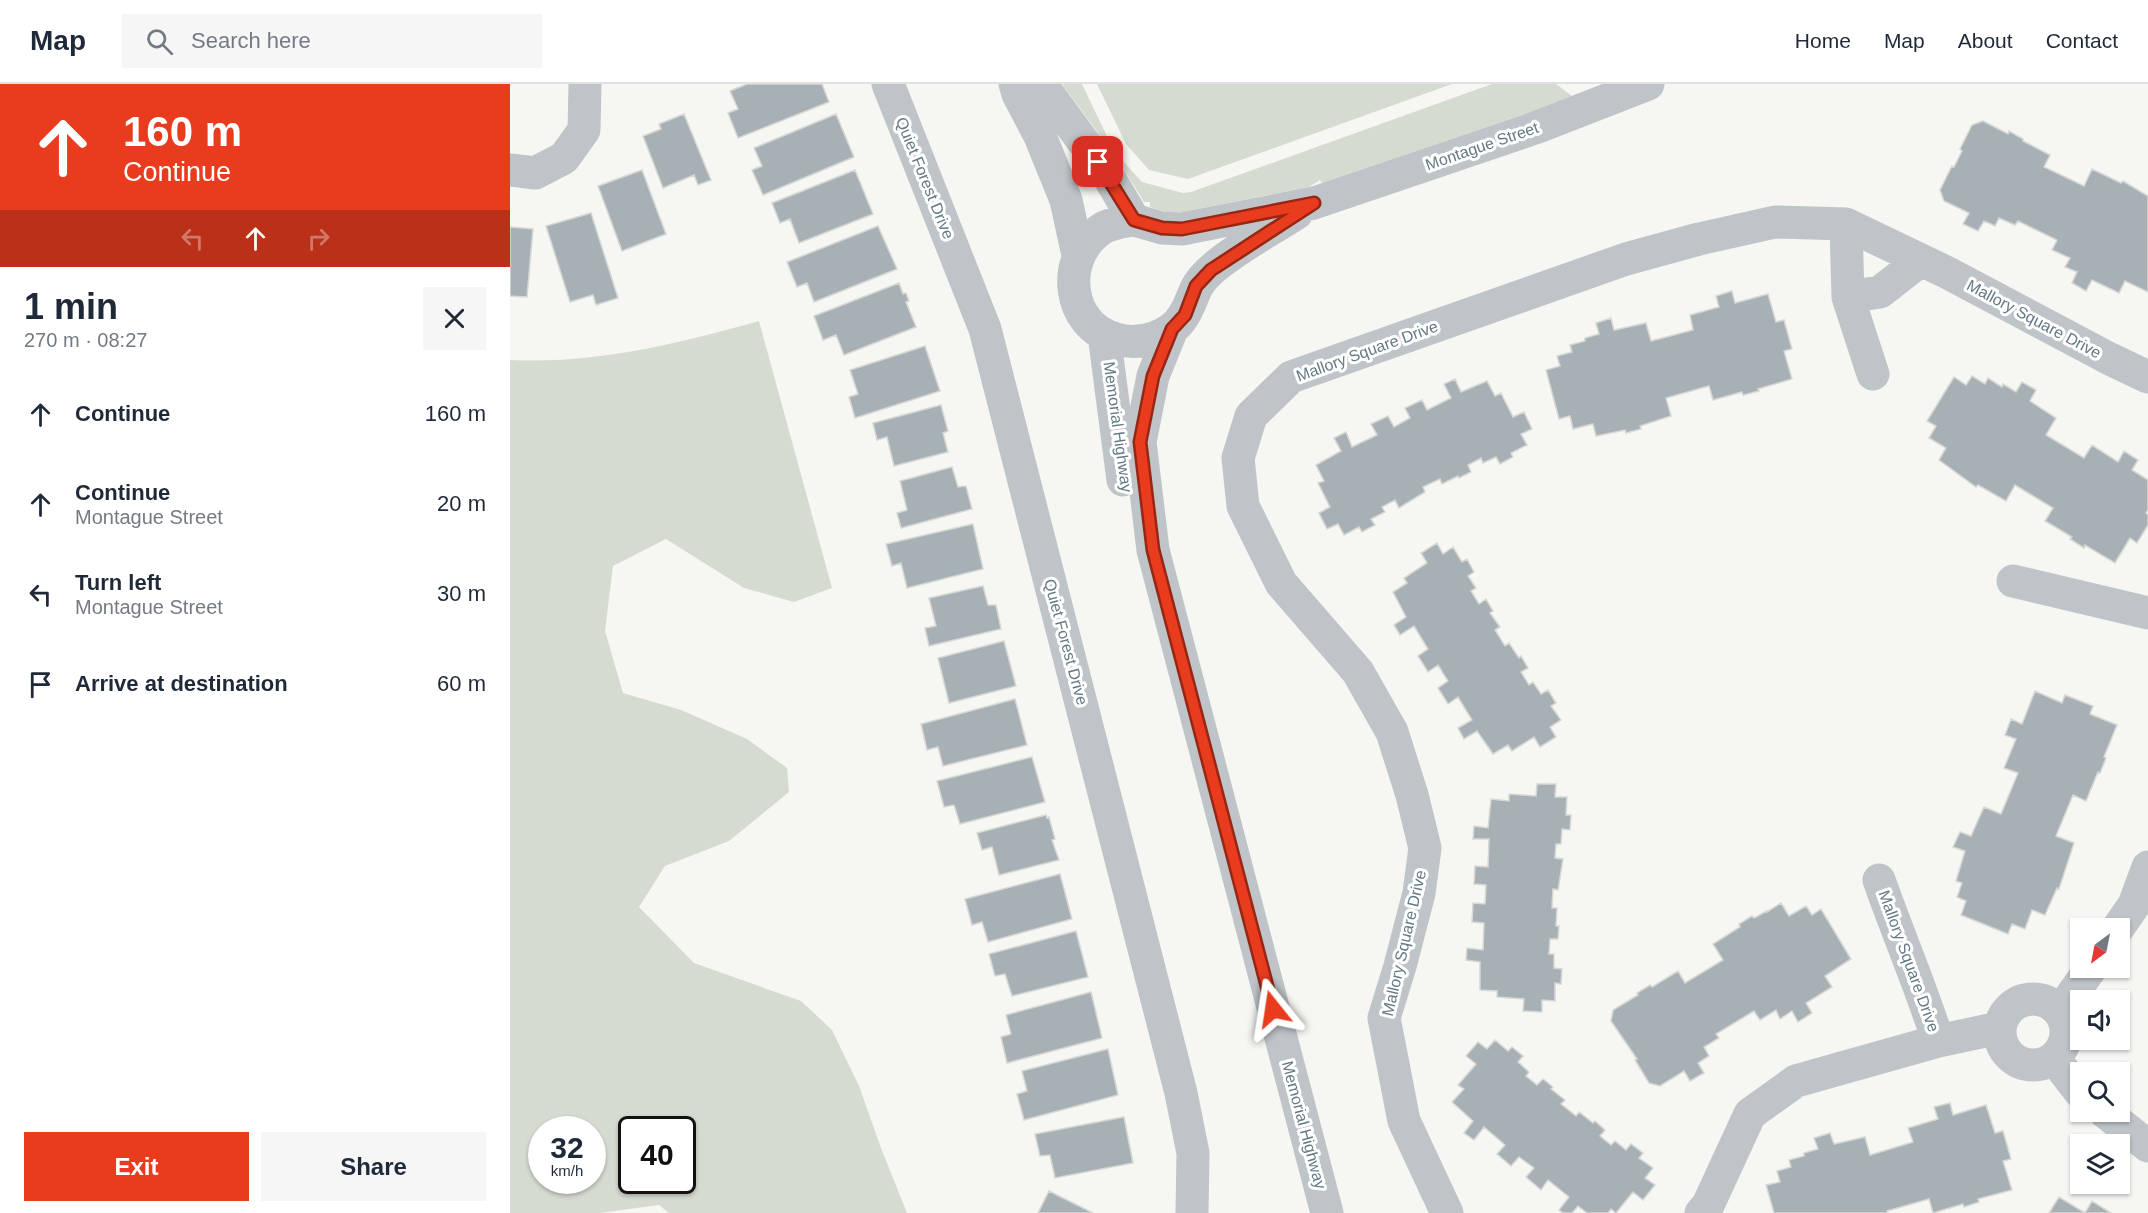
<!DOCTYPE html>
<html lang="en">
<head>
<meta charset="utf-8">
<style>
	:root { --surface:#fff; --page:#f6f6f7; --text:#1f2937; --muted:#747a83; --line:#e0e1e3; --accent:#e93c1f }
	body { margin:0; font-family:Arial,sans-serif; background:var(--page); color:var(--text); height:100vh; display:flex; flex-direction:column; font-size:22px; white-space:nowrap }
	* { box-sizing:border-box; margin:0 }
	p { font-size:20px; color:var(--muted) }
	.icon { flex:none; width:33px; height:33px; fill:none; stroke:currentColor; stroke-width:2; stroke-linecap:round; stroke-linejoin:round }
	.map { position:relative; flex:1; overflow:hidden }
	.side { display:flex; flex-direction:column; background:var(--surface); width:510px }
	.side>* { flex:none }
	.guide { background:#e93c1f; color:#fff; overflow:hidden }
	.needle { width:39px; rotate:212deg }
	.buttons { position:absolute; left:1560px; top:834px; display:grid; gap:12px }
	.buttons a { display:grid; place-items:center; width:60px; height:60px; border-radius:0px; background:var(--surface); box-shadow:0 2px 4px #0004; font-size:30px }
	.speed { position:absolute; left:18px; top:1032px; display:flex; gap:12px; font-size:30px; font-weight:700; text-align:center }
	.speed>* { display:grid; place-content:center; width:78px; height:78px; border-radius:50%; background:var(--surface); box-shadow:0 2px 4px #0004; line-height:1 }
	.speed small { font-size:15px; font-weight:400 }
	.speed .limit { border:3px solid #111; border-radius:9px; background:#fff; color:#111 }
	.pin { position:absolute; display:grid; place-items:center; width:51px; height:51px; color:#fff; margin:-26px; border-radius:12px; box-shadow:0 3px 9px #0006 }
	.me { position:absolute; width:66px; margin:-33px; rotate:345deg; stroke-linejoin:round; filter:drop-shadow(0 0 4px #0008) }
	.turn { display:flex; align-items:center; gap:21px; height:126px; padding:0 24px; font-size:27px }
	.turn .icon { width:78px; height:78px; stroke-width:2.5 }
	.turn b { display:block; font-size:42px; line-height:51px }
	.lanes { display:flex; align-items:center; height:57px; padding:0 24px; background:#0003; justify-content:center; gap:30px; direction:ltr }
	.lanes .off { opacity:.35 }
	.round { display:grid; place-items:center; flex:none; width:63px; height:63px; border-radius:0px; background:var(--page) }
	.summary { display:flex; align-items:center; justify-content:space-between; height:102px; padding:0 24px }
	h1 { font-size:36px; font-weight:700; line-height:45px }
	.action { display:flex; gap:12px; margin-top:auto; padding:12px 24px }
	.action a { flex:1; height:69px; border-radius:0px; background:var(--accent); color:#fff; font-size:24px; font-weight:700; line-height:69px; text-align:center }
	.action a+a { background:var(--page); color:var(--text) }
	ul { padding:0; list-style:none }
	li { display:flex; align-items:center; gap:18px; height:90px; padding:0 24px }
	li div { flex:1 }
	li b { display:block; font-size:22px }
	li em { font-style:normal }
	header { display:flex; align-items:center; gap:36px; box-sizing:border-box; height:84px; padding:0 30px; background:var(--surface); border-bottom:2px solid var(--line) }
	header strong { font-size:28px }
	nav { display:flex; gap:33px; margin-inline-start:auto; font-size:21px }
	.search { width:420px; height:54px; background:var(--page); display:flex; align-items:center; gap:15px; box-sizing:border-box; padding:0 21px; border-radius:0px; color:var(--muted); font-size:22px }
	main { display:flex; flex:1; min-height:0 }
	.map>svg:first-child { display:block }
	.green { fill:#d6dbd1; fill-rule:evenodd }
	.building { fill:#a7b1b5; stroke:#d7d7d5; stroke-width:1.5 }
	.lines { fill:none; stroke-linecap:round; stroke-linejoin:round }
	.minor { stroke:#bec4c7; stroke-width:33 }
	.route-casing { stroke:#972714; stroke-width:15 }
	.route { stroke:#e93c1f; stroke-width:10 }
	.labels { text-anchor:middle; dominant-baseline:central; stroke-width:6; stroke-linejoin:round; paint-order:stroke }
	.street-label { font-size:16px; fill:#647984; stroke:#fff }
</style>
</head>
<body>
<header>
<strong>Map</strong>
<div class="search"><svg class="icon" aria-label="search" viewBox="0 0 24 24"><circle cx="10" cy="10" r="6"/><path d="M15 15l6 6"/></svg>Search here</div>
<nav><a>Home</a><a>Map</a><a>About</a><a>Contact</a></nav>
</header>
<main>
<section class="side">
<div class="guide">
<div class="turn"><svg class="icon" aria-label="ahead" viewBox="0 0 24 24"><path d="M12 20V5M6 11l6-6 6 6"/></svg><div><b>160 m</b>Continue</div></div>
<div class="lanes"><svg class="icon off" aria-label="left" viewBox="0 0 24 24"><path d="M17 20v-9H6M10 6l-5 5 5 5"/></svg><svg class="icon" aria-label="ahead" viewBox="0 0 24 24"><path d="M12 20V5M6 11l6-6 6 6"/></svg><svg class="icon off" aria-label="right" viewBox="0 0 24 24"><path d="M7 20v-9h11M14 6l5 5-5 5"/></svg></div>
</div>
<div class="summary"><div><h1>1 min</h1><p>270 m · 08:27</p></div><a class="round"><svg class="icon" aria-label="close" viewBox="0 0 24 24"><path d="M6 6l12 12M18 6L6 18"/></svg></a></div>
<ul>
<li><svg class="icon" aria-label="ahead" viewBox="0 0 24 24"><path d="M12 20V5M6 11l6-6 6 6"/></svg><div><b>Continue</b></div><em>160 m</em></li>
<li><svg class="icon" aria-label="ahead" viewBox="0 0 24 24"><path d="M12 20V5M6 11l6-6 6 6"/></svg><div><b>Continue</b><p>Montague Street</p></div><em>20 m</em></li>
<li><svg class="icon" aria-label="left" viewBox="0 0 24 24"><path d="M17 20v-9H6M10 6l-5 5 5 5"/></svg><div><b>Turn left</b><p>Montague Street</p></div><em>30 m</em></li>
<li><svg class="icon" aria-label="arrive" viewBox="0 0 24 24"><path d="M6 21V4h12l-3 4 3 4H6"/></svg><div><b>Arrive at destination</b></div><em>60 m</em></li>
</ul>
<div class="action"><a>Exit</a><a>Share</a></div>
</section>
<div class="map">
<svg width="1638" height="1129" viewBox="0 0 1638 1129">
	<rect width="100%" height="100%" fill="#f6f6f2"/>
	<path class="green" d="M552 0H572L604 67 632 98 673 109 681 108 982 0H1046L1062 12 1021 28 812 99 810 96 799 103 673 128H656L640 123V118H634L610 79Z
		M587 0H942L678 95 639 86 616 60Z
		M249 237 322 504 284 518 234 504 156 455 103 482 95 547 113 609 171 626 237 655 277 684 279 708 219 757 155 782 129 823 184 879 291 917 322 946 349 1002 371 1064 397 1129H159L149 1121 90 1129H0V276C86 280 167 260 249 237ZM32 1046H82V1096H32ZM122 1046H172V1096H122Z"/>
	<path class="building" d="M237 0H312L319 18 228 54 218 29 228 25 220 7Z
		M174 30 201 96 188 101 184 91 153 104 133 52 151 45 149 40Z
		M326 30 344 73 253 111 242 86 252 82 244 64Z
		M1473 37 1498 50 1499 47 1513 55V57L1540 71 1534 83 1574 102 1582 85 1611 99 1613 97 1638 112V208L1615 197 1609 209 1582 196 1576 207 1562 199 1567 188 1555 183 1560 174 1542 166 1547 156 1508 137 1505 141 1489 134 1485 142 1474 137 1468 147 1453 140 1459 129 1434 117 1430 106 1442 82 1444 83 1452 67 1450 65 1462 41Z
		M132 86 156 150 112 167 88 102Z
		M345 86 363 130 289 159 280 135 270 139 262 119Z
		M81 129 108 214 86 221 83 211 60 218 36 142Z
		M368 142 387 185 304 218 297 199 287 203 277 178Z
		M0 143 23 145 17 213 0 212Z
		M389 199 393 210 396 209 399 217 396 218 406 243 334 271 326 251 313 256 304 232Z
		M1222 207 1225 219 1258 210 1266 238 1274 236 1282 265 1274 267 1282 295 1248 305 1249 307 1233 311 1232 308 1203 316 1199 302 1156 314 1161 332 1130 342 1131 345 1116 349 1115 346 1086 352 1083 340 1063 345 1060 332 1049 335 1036 286 1050 282 1047 272 1062 268 1060 261 1075 257V254L1089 250 1086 239 1101 234 1104 246 1136 239 1141 257 1183 246 1180 231 1209 223 1206 212Z
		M415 262 430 307 345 334 339 313 348 310 340 286Z
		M1462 292 1475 300 1478 294 1492 303 1493 300 1506 308 1512 298 1526 306 1520 317 1546 334 1536 351 1574 374 1582 361 1608 378 1614 367 1628 376 1622 386 1638 396V426L1636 429 1638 431V441L1627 459 1620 454 1605 479 1575 461 1574 464 1560 455 1562 453 1535 437 1543 424 1505 401 1496 417 1468 401 1466 403 1429 376 1436 364 1419 354 1426 342 1417 337 1444 293 1456 301Z
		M945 295 951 308 977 297 985 312 991 309 1003 333 1014 328 1022 345 1011 350 1017 361 1001 369 1003 373 990 380 986 373 973 379 971 374 958 381 961 388 949 394 948 392 932 400 930 395 913 403 915 408 889 424 885 416 872 423 875 428 861 435 865 441 852 448 849 443 834 451 828 440 817 445 809 429 820 423 808 399 814 397 806 381 831 367 824 354 836 348 842 363 867 351 861 340 878 332 884 343 900 334 895 324 912 316 917 326 941 314 934 300Z
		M431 321 438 347 433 349 438 368 384 382 377 353 367 356 363 339Z
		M442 383 448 403 456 402 462 425 391 444 387 429 397 426 390 397Z
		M463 440 473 485 397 504 391 479 382 482 376 460Z
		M927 459 933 470 943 463 952 478 957 475 964 488 958 492 966 504 961 507 969 520 976 515 983 527 980 529 990 543 985 546 995 562 999 559 1009 574 1011 572 1018 584 1011 588 1019 601 1023 598 1031 610 1038 606 1046 619 1041 622 1051 636 1040 643 1046 653 1030 663 1024 653 1002 667 998 661 983 670 967 647 954 655 948 644 962 636 948 613 938 620 928 604 938 597 928 581 918 588 908 572 918 565 904 542 890 551 884 541 896 533 883 508 897 499 894 494 917 479 911 469Z
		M473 502 478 521H486L491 545 419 562 415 544 426 542 419 514Z
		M494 557 506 602 439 619 428 574Z
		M1525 607 1552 619 1555 611 1583 622 1580 630 1607 641 1594 673 1596 674 1590 689 1588 688 1576 717 1563 711 1546 752 1564 759 1549 805 1547 804 1535 831 1522 826 1515 845 1502 840 1498 850 1451 831 1456 817 1447 813 1452 799 1446 797 1455 767 1443 763 1450 748 1461 752 1474 723 1491 730 1508 689 1494 684 1506 655 1495 651 1501 635 1512 640Z
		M505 615 517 661 433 682 428 663 417 666 411 640Z
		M522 673 535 718 450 740 444 721 434 723 427 697Z
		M1027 700H1046L1045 713H1057L1056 731H1061L1060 746 1052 745 1051 760H1046L1045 774 1053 775 1048 806 1043 805 1042 824H1047L1046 842H1049L1048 855H1040L1039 870H1044V884L1052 885 1051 900 1045 899V917L1032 916V928L1013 927 1014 915 987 913V907L970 906V878L956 876 957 864 973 866 974 839 962 838 963 819 975 820 976 801 964 800 965 782 978 783 979 755H963L964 742 978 744 981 715 999 717V710L1026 712Z
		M536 731 537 734 539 733 545 755 542 756 549 776 489 791 482 763 472 766 467 749Z
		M550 790 562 835 478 858 472 838 462 841 455 815Z
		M1271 819 1279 832 1296 822 1302 831 1311 825 1341 875 1315 892 1322 903 1296 919 1302 929 1288 938 1282 927 1270 935 1266 926 1250 936 1244 927 1206 950 1209 954 1194 963 1199 972 1188 979 1194 989 1180 997 1174 987 1150 1002 1139 999 1125 976 1127 975 1101 937 1103 926 1128 911 1127 909 1140 901 1142 903 1168 887 1175 899 1213 876 1203 860 1230 843 1229 840 1242 832 1244 834 1257 827V828Z
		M566 847 578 893 502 912 495 890 485 892 479 870Z
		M581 908 592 954 497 979 491 953 501 950 496 931Z
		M985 956 998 967 1002 963 1013 972 1008 978 1019 988 1016 992 1027 1001 1033 995 1043 1003 1041 1005 1055 1016 1051 1020 1066 1032 1069 1028 1083 1039 1085 1037 1095 1046 1090 1052 1101 1061 1105 1057 1116 1066 1121 1060 1133 1069 1129 1074 1143 1084 1135 1094 1145 1101 1133 1116 1123 1108 1106 1129 1101 1125 1098 1129H1077L1068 1122 1062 1129H1053L1049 1126 1059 1113 1038 1096 1031 1106 1016 1093 1024 1084 1009 1073 1001 1082 987 1070 995 1061 974 1043 964 1056 954 1049 963 1037 942 1018 954 1005 948 1001 966 980 956 972 968 958 977 965Z
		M598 965 608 1011 514 1036 507 1010 517 1007 512 987Z
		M1440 1019 1443 1031 1476 1021 1485 1049 1493 1047 1501 1075 1493 1077 1502 1106 1468 1115 1469 1118 1454 1123 1453 1120 1423 1129 1419 1115 1377 1127 1378 1129H1264L1256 1101 1270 1098 1267 1087 1281 1083 1279 1076 1294 1072V1069L1308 1065 1304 1054 1320 1049 1324 1060 1355 1053 1360 1071 1403 1058 1398 1044 1428 1035 1424 1023Z
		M614 1033 623 1079 545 1094 540 1071 530 1072 525 1050Z
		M539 1107 583 1129H528Z
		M1549 1113 1575 1129 1582 1117 1601 1129H1539Z"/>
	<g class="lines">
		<path class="minor" d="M378 0 475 245 671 1009 683 1069 682 1129
			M505 0 508 10 530 52 556 116 568 171
			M528 0 539 11 597 90 624 136 652 144 672 145 804 119 1025 44 1138 0
			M0 86 25 89 54 74 74 46 75 0
			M624 136C612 138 600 139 590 146 550 174 556 242 606 255 630 262 661 253 674 231 685 213 682 204 699 188 721 167 761 146 787 129
			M1338 213 1370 208 1411 176
			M662 245 643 292 630 358 643 466 817 1129
			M594 250 613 396
			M1363 290 1338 213 1336 140 1438 189 1600 275 1638 293
			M1503 497 1638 529
			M1369 796C1388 850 1411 903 1428 957
			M1608 844 1624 821 1638 783
			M1490 948a33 33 0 1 1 66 0a33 33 0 1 1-66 0Z
			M1550 928 1581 884
			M1544 974 1570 1008
			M1595 1028 1638 1062
			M937 1129 894 1037 874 934 890 882 909 809 915 764 902 711 882 648 848 588 771 499 733 422 728 374 741 332 781 293 1116 175 1189 155 1265 138 1336 140
			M1191 1129 1198 1121 1240 1030 1286 997 1428 957 1489 944"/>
	</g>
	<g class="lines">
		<g class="route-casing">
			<path id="route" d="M588 78 624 136 652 144 672 145 804 119 701 186 686 202 675 231 662 245 643 292 630 358 643 466 763 925"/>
		</g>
		<use href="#route" class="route"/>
	</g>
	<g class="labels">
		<g class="street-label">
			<text transform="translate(972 62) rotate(-19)">Montague Street</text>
			<text transform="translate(415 94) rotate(68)">Quiet Forest Drive</text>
			<text transform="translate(1524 235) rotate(28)">Mallory Square Drive</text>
			<text transform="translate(857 267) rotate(-20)">Mallory Square Drive</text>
			<text transform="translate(608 343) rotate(82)">Memorial Highway</text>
			<text transform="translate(556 558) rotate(75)">Quiet Forest Drive</text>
			<text transform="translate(894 859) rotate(-77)">Mallory Square Drive</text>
			<text transform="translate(1399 877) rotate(70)">Mallory Square Drive</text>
			<text transform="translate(794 1041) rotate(75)">Memorial Highway</text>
		</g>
	</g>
</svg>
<div class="buttons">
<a><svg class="needle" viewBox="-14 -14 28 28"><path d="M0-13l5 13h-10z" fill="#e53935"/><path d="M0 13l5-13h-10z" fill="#747a83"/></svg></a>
<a><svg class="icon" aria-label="sound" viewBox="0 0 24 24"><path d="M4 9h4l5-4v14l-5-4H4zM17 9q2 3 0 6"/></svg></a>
<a><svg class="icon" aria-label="search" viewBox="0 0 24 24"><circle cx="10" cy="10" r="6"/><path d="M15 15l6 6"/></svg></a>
<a><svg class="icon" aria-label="layers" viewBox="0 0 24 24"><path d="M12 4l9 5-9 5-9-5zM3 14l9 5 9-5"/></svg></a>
</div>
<div class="speed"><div>32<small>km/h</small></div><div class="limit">40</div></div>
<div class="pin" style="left:588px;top:78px;background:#d93025"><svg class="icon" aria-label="arrive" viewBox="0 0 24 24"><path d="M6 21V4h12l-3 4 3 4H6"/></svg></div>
<svg class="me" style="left:763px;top:925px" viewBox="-20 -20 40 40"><path d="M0-17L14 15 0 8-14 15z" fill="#e93c1f" stroke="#fff" stroke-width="4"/></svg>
</div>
</main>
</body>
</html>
